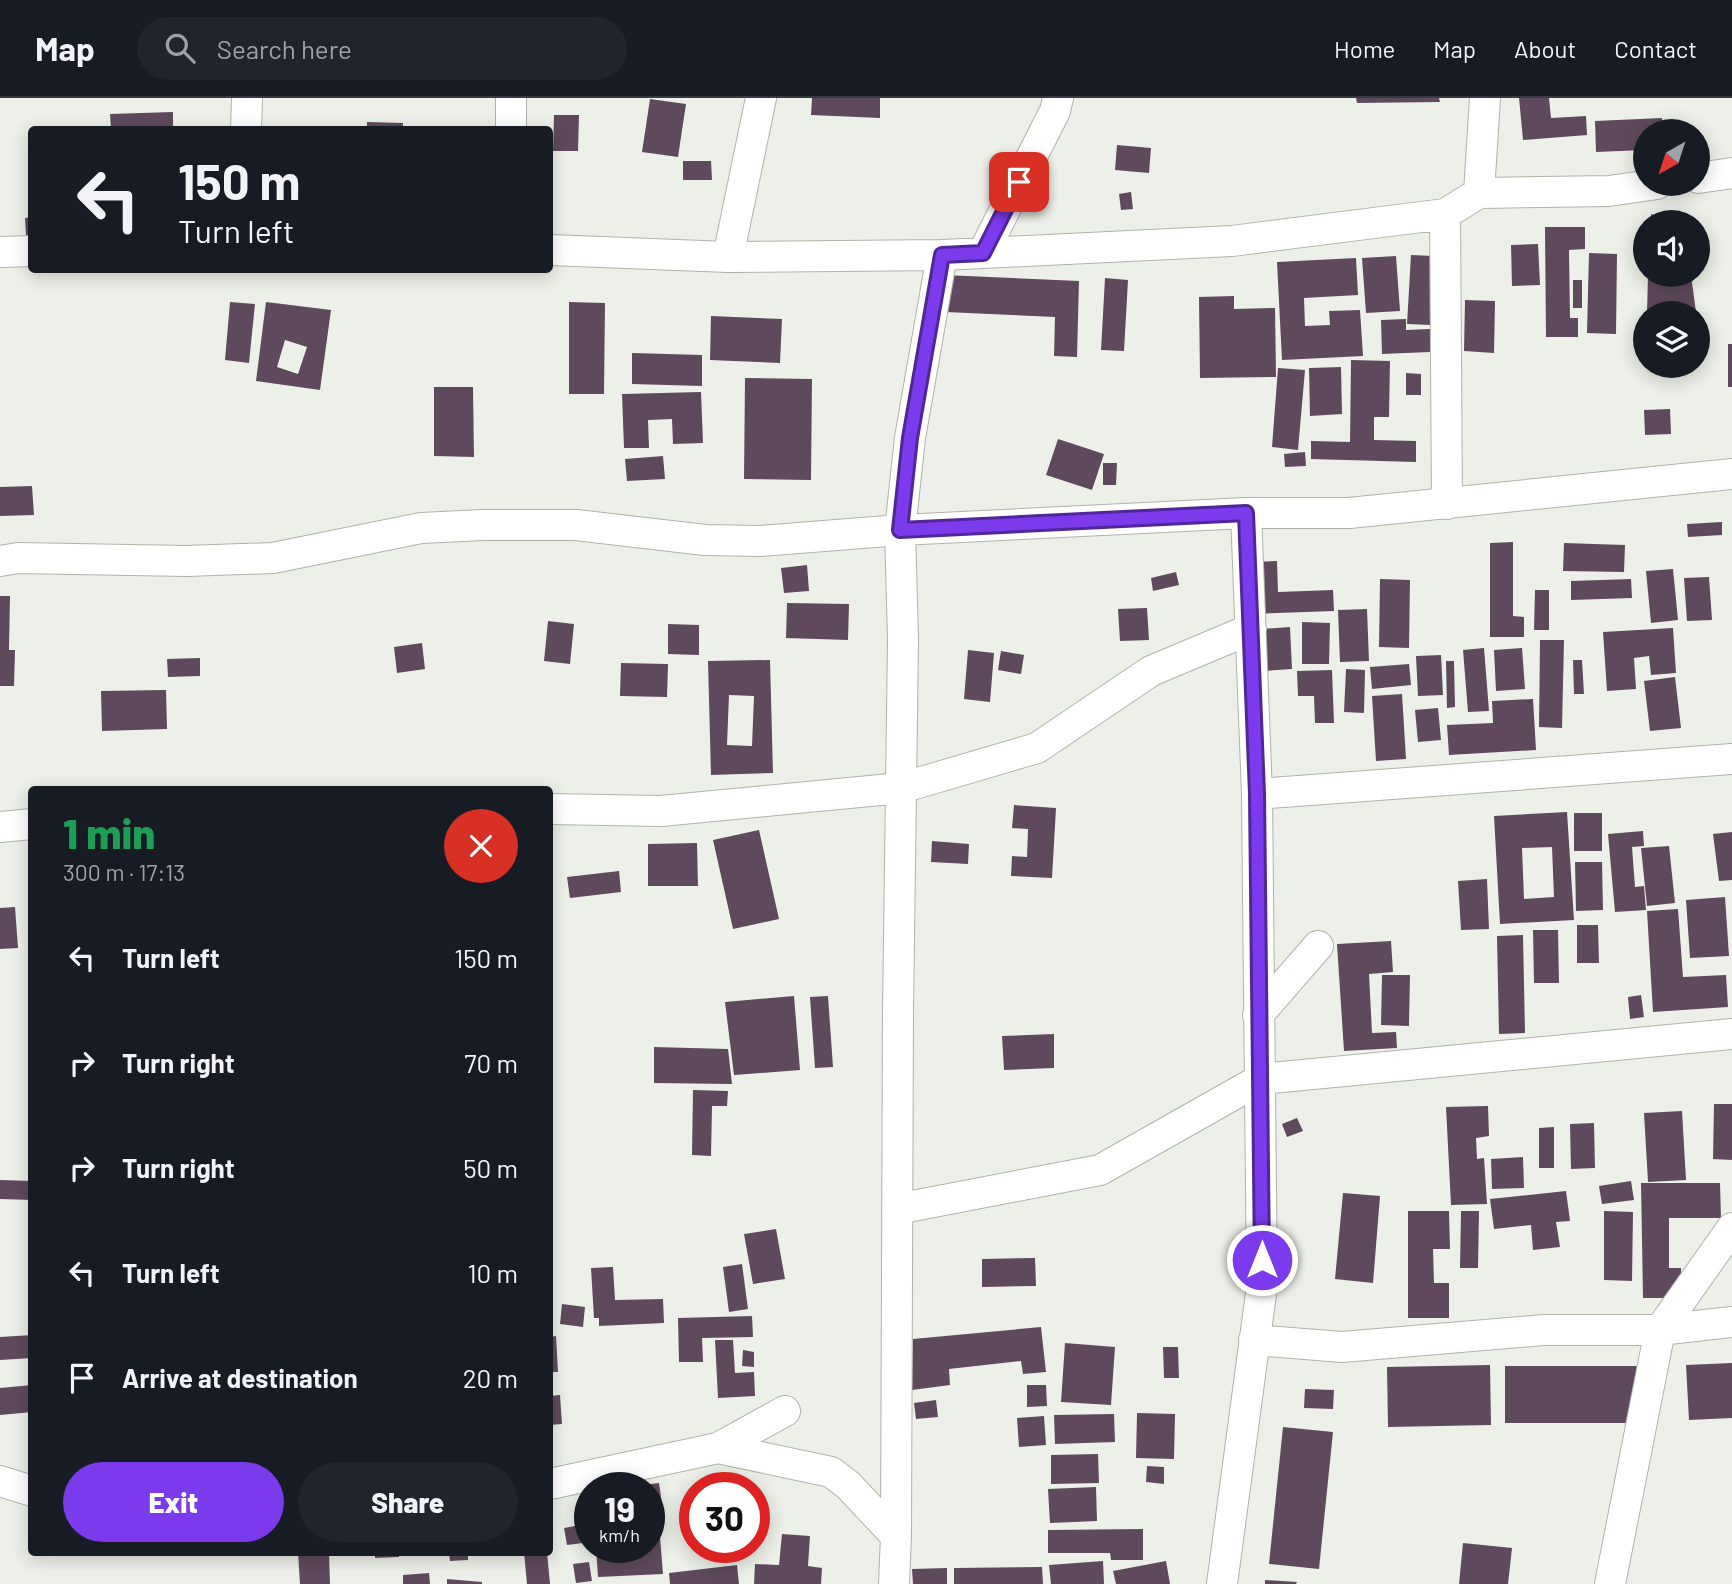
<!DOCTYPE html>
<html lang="en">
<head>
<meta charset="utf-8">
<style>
	:root { --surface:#171b24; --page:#20242c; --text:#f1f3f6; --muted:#9ea1a6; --line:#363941; --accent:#7c3aed }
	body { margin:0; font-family:Barlow,sans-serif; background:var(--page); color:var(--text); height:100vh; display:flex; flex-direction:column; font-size:26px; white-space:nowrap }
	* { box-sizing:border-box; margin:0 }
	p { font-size:23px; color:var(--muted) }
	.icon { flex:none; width:38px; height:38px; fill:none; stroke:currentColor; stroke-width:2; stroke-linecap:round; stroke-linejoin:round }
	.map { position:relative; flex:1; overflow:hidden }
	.panel { position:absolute; left:28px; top:688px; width:525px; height:770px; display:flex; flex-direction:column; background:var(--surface); border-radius:7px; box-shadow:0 4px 18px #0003 }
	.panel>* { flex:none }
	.hud { position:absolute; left:28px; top:28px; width:525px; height:147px; border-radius:7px; box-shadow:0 4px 18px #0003; background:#171b24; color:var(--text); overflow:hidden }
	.needle { width:46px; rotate:219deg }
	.tools { position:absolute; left:1633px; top:21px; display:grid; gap:14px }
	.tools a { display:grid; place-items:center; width:77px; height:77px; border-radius:50%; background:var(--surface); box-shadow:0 4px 18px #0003; font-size:35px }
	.speed { position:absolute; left:574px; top:1374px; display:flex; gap:14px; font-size:35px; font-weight:700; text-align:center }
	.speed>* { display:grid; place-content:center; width:91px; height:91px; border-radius:50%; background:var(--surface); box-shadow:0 4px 18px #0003; line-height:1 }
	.speed small { font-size:18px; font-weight:400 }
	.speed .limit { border:10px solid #d22; background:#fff; color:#111 }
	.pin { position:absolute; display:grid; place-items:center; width:60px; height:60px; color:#fff; margin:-30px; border-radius:14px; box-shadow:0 4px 10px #0006 }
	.me { position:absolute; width:77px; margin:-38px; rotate:0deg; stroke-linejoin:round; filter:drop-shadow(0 0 5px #0008) }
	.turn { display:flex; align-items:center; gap:24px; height:147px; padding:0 35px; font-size:32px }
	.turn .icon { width:91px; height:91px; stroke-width:2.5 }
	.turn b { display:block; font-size:49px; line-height:60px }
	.round { display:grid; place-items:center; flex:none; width:74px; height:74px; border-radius:37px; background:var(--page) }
	.summary { display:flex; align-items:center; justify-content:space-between; height:119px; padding:0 35px }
	h1 { font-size:42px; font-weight:800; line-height:52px; color:#1e9e55 }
	.button { display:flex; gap:14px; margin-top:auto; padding:14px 35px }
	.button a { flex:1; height:80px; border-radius:42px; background:var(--accent); color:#fff; font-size:28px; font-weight:800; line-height:80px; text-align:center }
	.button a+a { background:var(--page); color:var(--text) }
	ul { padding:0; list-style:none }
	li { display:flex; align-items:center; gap:21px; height:105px; padding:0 35px }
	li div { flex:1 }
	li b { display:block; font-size:26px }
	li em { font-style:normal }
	header { display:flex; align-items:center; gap:42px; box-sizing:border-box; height:98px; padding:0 35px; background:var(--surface); border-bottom:2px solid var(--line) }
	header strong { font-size:33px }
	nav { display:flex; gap:38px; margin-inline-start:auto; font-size:24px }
	.search { width:490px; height:63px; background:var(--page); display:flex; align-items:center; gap:18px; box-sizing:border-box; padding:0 24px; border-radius:38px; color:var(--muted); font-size:26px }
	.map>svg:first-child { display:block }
	.building { fill:#5f4a5d; fill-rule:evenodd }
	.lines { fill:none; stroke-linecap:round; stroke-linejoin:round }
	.street-casing { stroke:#b0b3ab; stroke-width:32 }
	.street { stroke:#fff; stroke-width:30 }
	.route-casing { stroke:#51269a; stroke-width:18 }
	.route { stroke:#7c3aed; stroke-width:12 }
</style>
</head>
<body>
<header>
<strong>Map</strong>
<div class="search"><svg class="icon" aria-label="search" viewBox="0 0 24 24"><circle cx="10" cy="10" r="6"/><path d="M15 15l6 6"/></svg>Search here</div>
<nav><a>Home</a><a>Map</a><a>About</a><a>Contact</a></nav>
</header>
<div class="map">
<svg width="1732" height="1486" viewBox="0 0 1732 1486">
	<rect width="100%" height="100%" fill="#edf0e8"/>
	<path class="building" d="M812 0H880V20L811 17Z
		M1356 0H1439L1440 4 1357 5Z
		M1519 0H1549L1551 20 1586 18 1587 37 1523 42Z
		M650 1 686 6 678 59 642 54Z
		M173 14V32H111L110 16Z
		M554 17H579L578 53H553Z
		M1662 20 1663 33H1645V52L1596 54 1595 23Z
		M367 24 403 25V32H367Z
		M1117 47 1151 50 1149 75 1115 72Z
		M683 63H711L712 82H683Z
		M1131 94 1133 111 1121 112 1119 96Z
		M1651 116 1677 124H1651Z
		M32 119V137H26L25 120Z
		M1545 129H1585V151L1569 152 1570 220H1578V239H1546Z
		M1538 146 1540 187 1512 188 1511 147Z
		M1589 155 1617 156 1616 236 1587 235Z
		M1411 157 1434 158 1431 227 1407 226Z
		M1396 158 1400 213 1366 215 1362 160Z
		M1356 160 1358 197 1304 200 1305 228 1330 227 1329 213 1360 212 1363 258 1282 262 1277 164Z
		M945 177 1079 183 1077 259 1054 258 1055 219 945 214Z
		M1648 177H1691L1696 214 1647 215Z
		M1105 180 1128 182 1124 253 1101 252Z
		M1573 182H1582V210H1573Z
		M1234 198V211L1275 210 1276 279 1200 280 1199 199Z
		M1465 202 1495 203 1494 255 1464 253Z
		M230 204 255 206 249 265 225 262Z
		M266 204 331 212 320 292 256 283ZM285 242 307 249 298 276 277 269Z
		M569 204 605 205 604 296H569Z
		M711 218 782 221 780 265 710 262Z
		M1406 221V232L1430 231V254L1382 256 1381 222Z
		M1728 246H1732V289H1728Z
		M632 255 702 257V288L632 286Z
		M1351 262 1390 263 1389 319H1374V342L1416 343V364L1311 361V343L1350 344Z
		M1341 269 1342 316 1310 318 1309 270Z
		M1278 270 1305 272 1298 352 1272 349Z
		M1406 275 1421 276V297H1406Z
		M745 280 812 281 811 382 744 381Z
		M434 289H473L474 359 434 358Z
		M701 294 703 345 673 346 672 321 648 322 649 350H624L622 296Z
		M1670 311 1671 336 1645 337 1644 312Z
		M1058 341 1104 356 1092 392 1046 377Z
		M1305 354 1306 368 1285 369 1284 356Z
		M663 358 665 381 627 383 625 361Z
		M1103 365H1117L1116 387H1103Z
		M32 388 34 417 0 418V389Z
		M1722 424V437L1688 439 1687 426Z
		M1513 444V518L1524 519V539H1490V445Z
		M1564 445 1625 447 1624 474 1563 473Z
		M1277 463 1278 494 1333 492 1334 513 1253 516 1252 464Z
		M807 467 809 493 784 495 781 470Z
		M1673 471 1678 522 1651 525 1646 473Z
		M1176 474 1179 487 1153 493 1151 480Z
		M1709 479 1712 522 1687 523 1684 480Z
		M1380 481 1410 482 1409 550 1379 549Z
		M1631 481 1632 500 1571 502V483Z
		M1535 492H1549V532H1534Z
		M0 498H10L9 552H15L14 588H0Z
		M787 505 849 506 848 542 786 540Z
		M1147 510 1149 542 1120 543 1118 511Z
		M1367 511 1369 563 1340 564 1338 512Z
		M548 523 574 526 570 566 544 563Z
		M1302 524 1330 525 1329 566H1302Z
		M668 526 699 527V557L668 556Z
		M1290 529 1292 571 1264 573 1261 531Z
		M1673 530 1676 575 1651 577 1649 558 1634 560 1636 591 1607 593 1603 534Z
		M1540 542H1564L1562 630 1539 629Z
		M422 545 425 571 397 575 394 549Z
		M1484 550 1489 613 1468 614 1463 552Z
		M1522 550 1525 591 1496 593 1494 552Z
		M968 552 994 555 990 604 964 601Z
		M1001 553 1024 557 1021 576 998 572Z
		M1441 557 1443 597 1418 598 1416 558Z
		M200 560V578L168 579 167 561Z
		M770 562 773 675 711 677 708 563ZM729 597 754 598 752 648 727 647Z
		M1573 562H1582L1584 596H1574Z
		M1446 563H1454L1455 609 1447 610Z
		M621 565 668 566 667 599 620 598Z
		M1409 566 1411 587 1372 591 1370 569Z
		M1346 571 1365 572 1364 615 1344 614Z
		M1332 572 1334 625H1315L1314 598H1298L1297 573Z
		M1675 579 1681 630 1650 633 1644 583Z
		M166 592 167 631 102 633 101 593Z
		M1402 596 1406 661 1376 663 1372 598Z
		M1533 601 1536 652 1449 657 1447 627 1493 625 1492 603Z
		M1438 610 1441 642 1418 644 1415 612Z
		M1014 707 1056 710 1052 780 1011 778 1012 758 1027 759 1028 731 1012 730Z
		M1567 714 1574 822 1500 826 1494 718ZM1552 749 1554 799 1524 801 1522 750Z
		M1574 715H1602V753H1574Z
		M759 732 779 821 733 831 713 742Z
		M1643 733 1644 748 1632 749 1635 789 1644 788 1646 812 1615 814 1608 736Z
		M1732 734V782L1719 783 1713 736Z
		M932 743 969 746 968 766 931 764Z
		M697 745 698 788H648V746Z
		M1669 748 1675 805 1647 808 1641 750Z
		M1575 764H1602L1603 812 1576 813Z
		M619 773 621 794 570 800 567 779Z
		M1487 781 1489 831 1461 832 1458 783Z
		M1725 799 1729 858 1690 860 1686 802Z
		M15 809 18 850 0 851V810Z
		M1678 811 1683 879 1726 877 1728 909 1653 914 1647 813Z
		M1577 827H1598L1599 865H1577Z
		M1533 832H1558L1559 885H1534Z
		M1523 837 1525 935 1499 936 1497 838Z
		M1391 843 1393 874 1369 876 1372 935 1396 934 1397 950 1344 953 1337 846Z
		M1382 877H1410L1409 928 1381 927Z
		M1641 897 1644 919 1630 921 1628 899Z
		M794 898 800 972 734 977 725 904Z
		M828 898 833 969 815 970 810 899Z
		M1054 936V970L1004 972 1002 938Z
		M654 949 728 951 732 986 654 985Z
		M693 992 728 993 727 1008H712L711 1058 692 1057Z
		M1714 1006H1732V1062L1713 1061Z
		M1488 1008 1489 1038 1476 1040 1477 1061 1484 1060 1487 1106 1451 1107 1446 1009Z
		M1682 1013 1686 1082 1648 1084 1644 1015Z
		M1297 1020 1303 1033 1287 1039 1282 1026Z
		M1594 1025 1595 1070 1571 1071 1570 1026Z
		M1554 1029V1070H1539V1030Z
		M1523 1059 1524 1090 1492 1091 1491 1061Z
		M0 1082 32 1083V1102L0 1101Z
		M1631 1083 1634 1102 1602 1106 1599 1088Z
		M1641 1085H1720L1721 1120H1669V1170H1681V1200H1643Z
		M1566 1093 1570 1123 1556 1124 1560 1149 1533 1152 1531 1127 1494 1131 1490 1101Z
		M1343 1095 1380 1098 1373 1185 1335 1181Z
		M1408 1113H1449L1450 1151H1433L1434 1185H1449V1220H1408Z
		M1461 1113H1479L1478 1170H1460Z
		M1604 1113 1633 1114 1632 1183 1604 1182Z
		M776 1131 785 1181 753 1186 744 1136Z
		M1035 1160 1036 1188 982 1189V1161Z
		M742 1166 748 1211 729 1214 723 1169Z
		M613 1169 615 1202 663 1201 664 1225 599 1228V1220H594L591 1170Z
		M562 1206 585 1209 583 1229 560 1226Z
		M752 1218 753 1239 702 1240 703 1264H679L678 1220Z
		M1041 1229 1046 1274 1023 1276 1021 1263 949 1271 950 1287 912 1292 913 1241Z
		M32 1237V1260L0 1262V1239Z
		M556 1238 558 1274H550V1239Z
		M715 1242H733L735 1275 754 1274 755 1298 718 1300Z
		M1065 1245 1115 1249 1111 1307 1061 1304Z
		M1163 1249H1178L1179 1280H1164Z
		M743 1252 754 1254V1269L742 1268Z
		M1732 1265V1320L1689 1322 1686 1267Z
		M1490 1267 1491 1327 1388 1329 1387 1269Z
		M1505 1268H1638L1639 1325H1505Z
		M32 1287V1314L0 1317V1290Z
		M1027 1287H1046L1047 1308 1027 1309Z
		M1305 1291 1334 1292 1333 1311 1304 1310Z
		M560 1297 562 1326 550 1327V1298Z
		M936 1302 938 1319 916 1321 914 1305Z
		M1137 1315 1175 1316 1174 1361 1136 1360Z
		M1114 1316 1115 1344 1055 1346 1054 1317Z
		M1044 1318 1046 1347 1019 1349 1017 1320Z
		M1283 1329 1333 1334 1319 1471 1269 1466Z
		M1098 1356 1099 1385 1051 1386V1357Z
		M1147 1368 1164 1369V1386L1146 1384Z
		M659 1385 663 1412 649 1413V1390L634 1388Z
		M1096 1389 1097 1423 1050 1425 1048 1391Z
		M580 1427 583 1445 567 1447 564 1430Z
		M649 1427H659L663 1476 598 1479 596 1449H649Z
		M1143 1431V1462H1111L1110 1455H1048V1432Z
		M782 1436 810 1438 808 1468 822 1470 821 1486H754L755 1466 779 1467Z
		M1463 1445 1512 1450 1508 1486H1459Z
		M298 1454H329L330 1486H300Z
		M375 1454H399V1459L375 1460Z
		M449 1454H468V1462L450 1463Z
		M524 1454H547L550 1486H527Z
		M1103 1463 1104 1486H1051L1049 1467Z
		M1166 1463 1170 1486H1116L1113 1473Z
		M589 1464 592 1483 576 1485 573 1466Z
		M737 1467 739 1486H670L669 1475Z
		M1042 1469 1043 1486H954V1470Z
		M947 1470V1486H913L912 1471Z
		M429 1475 430 1486H403V1477Z
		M447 1481 482 1484V1486H447Z
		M1265 1482 1297 1484 1296 1486H1265Z"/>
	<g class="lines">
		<g class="street-casing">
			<path id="street" d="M511 0V32
				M246 32 247 0
				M1698 80 1732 75
				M1479 95 1485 0
				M1445 116 1447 406
				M550 152 728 159 942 157 1232 143 1445 116 1479 95 1609 93 1657 86
				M0 154 32 153
				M983 155 1055 13 1058 0
				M728 159 761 0
				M0 463 18 460 186 463 273 460 421 430 483 427H576L705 442 760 443 900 432 1246 415H1349L1732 376
				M1257 696 1732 661
				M550 711 661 713 901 690 1037 650 1151 573 1251 531
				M0 729 32 726
				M1258 917 1318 848
				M897 1111 1100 1072 1261 981 1732 936
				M1254 1242 1342 1249 1544 1232H1660L1732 1224
				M718 1350 831 1374 848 1387 896 1438
				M0 1383 32 1393
				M550 1386 718 1350 785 1313
				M894 1486 896 1438 898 915 903 541 900 432 910 340 942 157
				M1222 1486 1262 1188 1257 696 1246 415
				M1610 1486 1660 1232 1732 1130"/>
		</g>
		<use href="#street" class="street"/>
	</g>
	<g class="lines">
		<g class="route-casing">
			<path id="route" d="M1019 84 983 155 942 157 910 340 900 432 1246 415 1257 696 1262 1162"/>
		</g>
		<use href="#route" class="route"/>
	</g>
</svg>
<div class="tools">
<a><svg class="needle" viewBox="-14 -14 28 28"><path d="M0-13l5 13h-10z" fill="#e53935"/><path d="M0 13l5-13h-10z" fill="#9ea1a6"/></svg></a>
<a><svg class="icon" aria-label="sound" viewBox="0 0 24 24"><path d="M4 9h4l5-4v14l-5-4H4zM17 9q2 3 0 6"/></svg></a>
<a><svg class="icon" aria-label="layers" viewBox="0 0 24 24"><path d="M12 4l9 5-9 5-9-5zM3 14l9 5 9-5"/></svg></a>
</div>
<div class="speed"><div>19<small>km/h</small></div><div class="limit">30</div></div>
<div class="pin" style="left:1019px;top:84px;background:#d93025"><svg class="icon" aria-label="arrive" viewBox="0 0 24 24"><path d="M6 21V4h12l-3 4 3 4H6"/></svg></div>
<svg class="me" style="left:1262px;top:1162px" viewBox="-20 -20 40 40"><circle r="17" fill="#7c3aed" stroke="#fff" stroke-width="3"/><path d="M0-11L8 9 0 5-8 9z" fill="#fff"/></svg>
<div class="hud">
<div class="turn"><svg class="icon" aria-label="left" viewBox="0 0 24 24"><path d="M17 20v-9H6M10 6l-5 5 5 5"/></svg><div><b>150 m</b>Turn left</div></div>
</div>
<section class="panel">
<div class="summary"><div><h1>1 min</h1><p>300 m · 17:13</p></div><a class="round" style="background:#d93025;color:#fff"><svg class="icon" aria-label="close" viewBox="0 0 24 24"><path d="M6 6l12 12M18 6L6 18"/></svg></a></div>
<ul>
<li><svg class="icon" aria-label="left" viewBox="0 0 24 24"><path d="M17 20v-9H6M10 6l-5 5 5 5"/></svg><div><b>Turn left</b></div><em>150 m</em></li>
<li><svg class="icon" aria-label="right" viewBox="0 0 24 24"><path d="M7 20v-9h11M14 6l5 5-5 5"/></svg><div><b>Turn right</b></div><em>70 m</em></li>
<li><svg class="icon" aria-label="right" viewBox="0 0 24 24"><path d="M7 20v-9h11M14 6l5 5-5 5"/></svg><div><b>Turn right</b></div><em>50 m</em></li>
<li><svg class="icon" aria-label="left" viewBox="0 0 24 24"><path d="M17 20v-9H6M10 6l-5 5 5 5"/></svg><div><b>Turn left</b></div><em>10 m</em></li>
<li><svg class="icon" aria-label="arrive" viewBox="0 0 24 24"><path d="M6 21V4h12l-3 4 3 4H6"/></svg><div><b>Arrive at destination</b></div><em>20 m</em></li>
</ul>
<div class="button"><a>Exit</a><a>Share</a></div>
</section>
</div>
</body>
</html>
